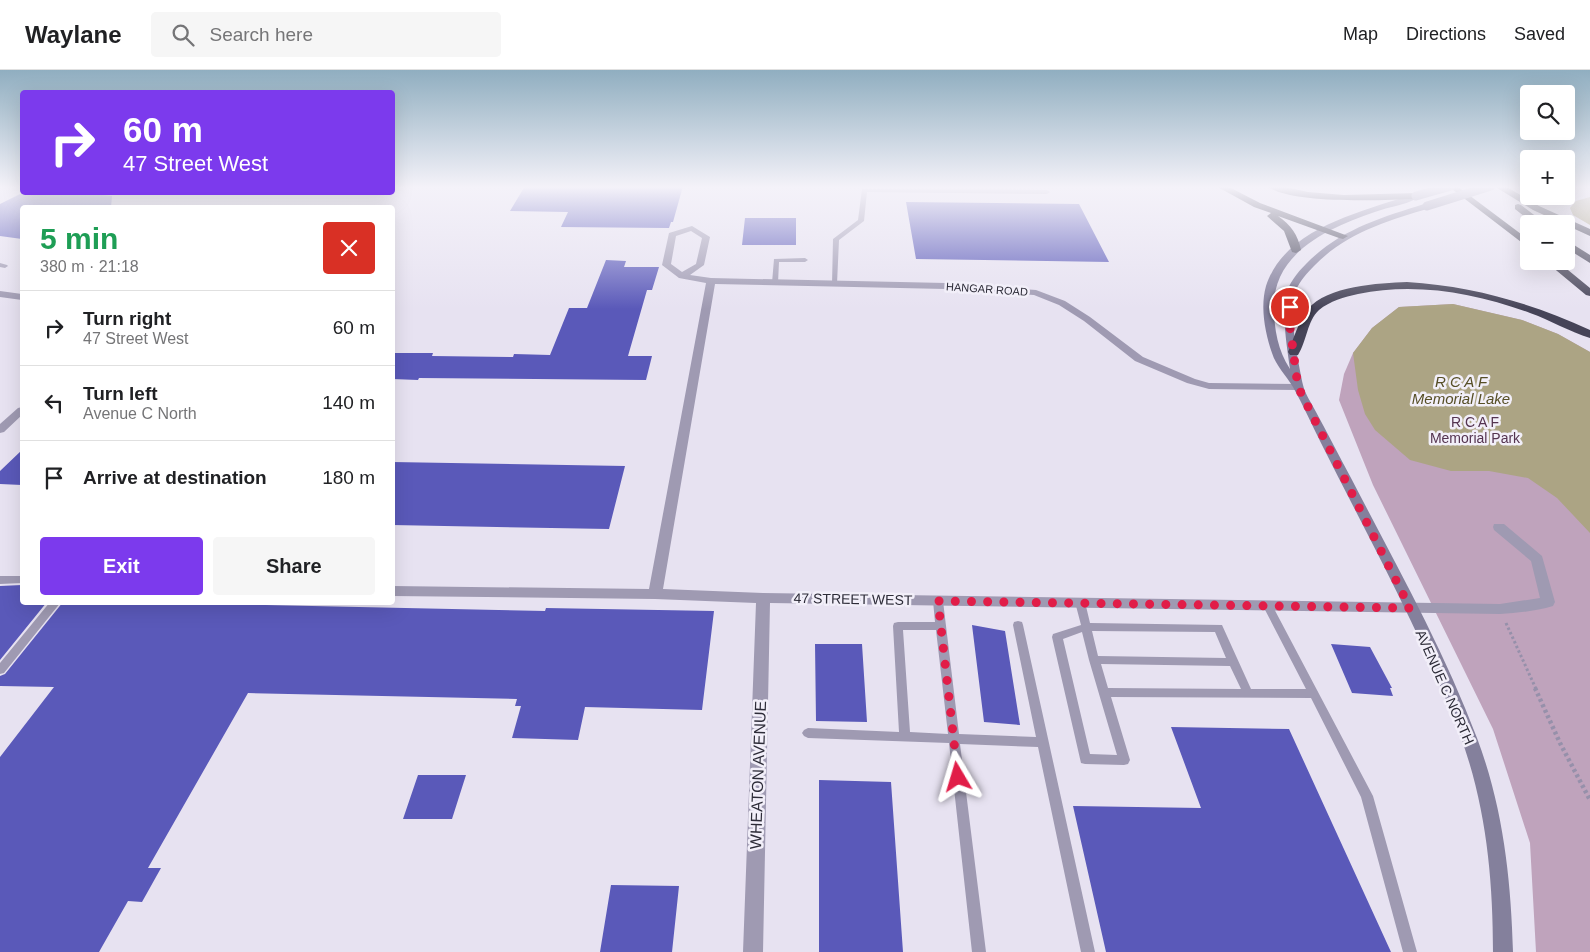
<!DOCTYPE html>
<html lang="en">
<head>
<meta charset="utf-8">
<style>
	:root { --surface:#fff; --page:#f6f6f6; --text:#202124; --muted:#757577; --line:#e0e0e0; --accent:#7c3aed }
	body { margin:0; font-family:Arial,sans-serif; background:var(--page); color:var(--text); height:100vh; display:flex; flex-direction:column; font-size:19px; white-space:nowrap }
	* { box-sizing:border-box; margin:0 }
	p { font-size:16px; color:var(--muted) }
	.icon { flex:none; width:28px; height:28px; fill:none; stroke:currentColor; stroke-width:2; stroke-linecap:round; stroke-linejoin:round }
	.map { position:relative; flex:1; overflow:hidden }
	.drawer { position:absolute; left:20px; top:135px; width:375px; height:400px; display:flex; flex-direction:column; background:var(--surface); border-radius:5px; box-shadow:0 5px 20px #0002 }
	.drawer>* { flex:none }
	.guide { position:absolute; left:20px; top:20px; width:375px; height:105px; border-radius:5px; box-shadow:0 5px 20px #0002; background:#7c3aed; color:#fff; overflow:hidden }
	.tools { position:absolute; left:1520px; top:15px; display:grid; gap:10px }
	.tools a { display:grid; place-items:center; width:55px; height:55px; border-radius:5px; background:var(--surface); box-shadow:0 5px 20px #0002; font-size:25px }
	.pin { position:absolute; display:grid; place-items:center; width:42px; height:42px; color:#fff; margin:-21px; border:2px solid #fff; border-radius:50%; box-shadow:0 1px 5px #0007 }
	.me { position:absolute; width:55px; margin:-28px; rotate:353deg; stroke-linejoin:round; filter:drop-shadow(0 0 4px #0008) }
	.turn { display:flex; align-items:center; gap:18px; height:105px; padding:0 20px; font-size:22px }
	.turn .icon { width:65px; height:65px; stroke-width:2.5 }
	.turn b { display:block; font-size:35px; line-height:42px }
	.round { display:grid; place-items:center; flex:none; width:52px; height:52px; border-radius:5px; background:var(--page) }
	.overview { display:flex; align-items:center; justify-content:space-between; height:85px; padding:0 20px }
	h1 { font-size:30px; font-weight:700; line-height:38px; color:#1e9e55 }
	.button { display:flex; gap:10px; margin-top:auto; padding:10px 20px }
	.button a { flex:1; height:58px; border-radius:5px; background:var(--accent); color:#fff; font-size:20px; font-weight:700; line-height:58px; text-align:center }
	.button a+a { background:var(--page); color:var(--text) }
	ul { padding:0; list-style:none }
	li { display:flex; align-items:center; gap:15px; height:75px; padding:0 20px; border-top:1px solid var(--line) }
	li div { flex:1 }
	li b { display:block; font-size:19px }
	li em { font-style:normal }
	header { display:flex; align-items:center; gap:30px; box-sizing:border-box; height:70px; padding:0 25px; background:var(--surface); border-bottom:1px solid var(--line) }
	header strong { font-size:24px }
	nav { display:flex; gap:28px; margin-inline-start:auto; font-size:18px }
	.search { width:350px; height:45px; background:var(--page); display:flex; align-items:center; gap:12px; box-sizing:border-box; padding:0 18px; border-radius:5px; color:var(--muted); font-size:19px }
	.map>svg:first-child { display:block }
	.green { fill:#bfa3bc }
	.water { fill:#aca484 }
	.building { fill:#5a59b9 }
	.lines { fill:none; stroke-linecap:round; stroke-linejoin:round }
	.path-far1 { stroke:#9690aa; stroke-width:3; stroke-dasharray:2.5 2.5; stroke-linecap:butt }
	.path { stroke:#9690aa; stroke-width:4.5; stroke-dasharray:3 3; stroke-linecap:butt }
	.lane { fill:#9f9ab2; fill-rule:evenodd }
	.street { fill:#9f9ab2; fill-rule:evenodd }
	.secondary { fill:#84809c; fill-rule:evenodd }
	.highway { fill:#464458; fill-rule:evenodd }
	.secondary-bridge { stroke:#84809c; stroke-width:9 }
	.route { stroke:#e11d48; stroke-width:9; stroke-dasharray:0 16.2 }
	.labels { text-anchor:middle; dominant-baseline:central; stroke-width:5; stroke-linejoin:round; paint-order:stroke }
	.far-street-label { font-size:11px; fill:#2d2c38; stroke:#f2eff9 }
	.park-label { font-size:14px; fill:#543350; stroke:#f2eff9 }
	.street-label { font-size:14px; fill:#2d2c38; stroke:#f2eff9 }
	.water-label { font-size:15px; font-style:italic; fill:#564e26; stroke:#f2eff9 }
	.near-street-label { font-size:16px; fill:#2d2c38; stroke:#f2eff9 }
</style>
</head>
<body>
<header>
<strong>Waylane</strong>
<div class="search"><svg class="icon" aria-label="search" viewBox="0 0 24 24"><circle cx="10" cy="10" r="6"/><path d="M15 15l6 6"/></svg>Search here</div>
<nav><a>Map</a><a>Directions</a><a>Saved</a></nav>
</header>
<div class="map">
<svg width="1590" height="882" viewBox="0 0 1590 882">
	<rect width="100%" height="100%" fill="#e7e2f1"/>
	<path class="green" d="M1453 234 1522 250 1558 264 1590 282V882H1536L1530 773 1493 659 1373 415 1339 330 1344 304 1353 283 1372 258 1399 237Z"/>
	<path class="water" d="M1590 127V155L1573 145 1570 138 1576 131Z
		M1453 234 1522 250 1558 264 1590 282V463L1557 428 1528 408 1489 401H1451L1410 390 1375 360 1365 344 1358 320 1353 283 1372 258 1399 237Z"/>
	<path class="building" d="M525 116H683L673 152H671L669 158 561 157 568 142 510 141Z
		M24 122H74L112 126 111 138H22V169L0 166V134Z
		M906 132 1079 134 1109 192 916 189Z
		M745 148H796V175H742Z
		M606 190 626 191 624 197H659L652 220H647L628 286H652L646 310 419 308 418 310 392 309V283H433L432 286 513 287 514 284 550 285 569 238H587Z
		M22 380V415L0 414V401Z
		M392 392 625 396 609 459 392 455Z
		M22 515V532H47L0 590V516Z
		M63 532H216L215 534 545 541 546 538 714 541 702 640 585 637 578 670 512 668 521 636H515L517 629 248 623 148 798H161L142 832 128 831 99 882H0V687L54 617 0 616V606L5 604Z
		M972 555 1005 561 1020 655 984 652Z
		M815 574H862L867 652 816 651Z
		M1331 574 1370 577 1392 618H1390L1393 626 1352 623Z
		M1171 657 1289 659 1391 882H1106L1073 736 1201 738Z
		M418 705H466L452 749H403Z
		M819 710 891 712 903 882H819Z
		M611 815 679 816 672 882H600Z"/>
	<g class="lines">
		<path class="path-far1" d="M1506 553 1536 619"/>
		<path class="path" d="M1535 618 1560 673 1590 730"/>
		<path class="lane" d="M862 119 1047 120 1050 122 1047 124 867 122 864 151 839 170 837 214 832 215 833 169 858 150Z
			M774 189 805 188 808 190 805 192H779L778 213 775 215 772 213Z
			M0 193 7 195 8 196 5 198 0 197Z
			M0 506H22V513L0 514Z
			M938 527 941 528 943 531 959 664 1036 667 1013 555 1014 552 1018 551 1022 552 1023 555 1095 882H1081L1038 677 960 674 986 882H972L949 673 808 668 804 666 802 663 804 660 808 658 899 662 893 556 894 553 898 552H935L933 531 935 528ZM903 560H936L948 664 910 662Z
			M1080 528 1083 529 1085 532 1090 553 1222 555 1251 619H1306L1263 536 1265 533H1271L1373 726 1417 882H1403L1361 727 1311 628 1111 627 1130 690 1128 694 1124 695 1085 694 1081 693 1052 567 1053 564 1081 555 1075 532 1077 529ZM1092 561 1215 562 1226 588 1098 586ZM1082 562 1089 590 1117 685 1090 684 1063 569ZM1101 594 1230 596 1241 619 1108 618Z
			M50 532H61L4 603 0 604V593Z"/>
		<path class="street" d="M692 156 710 167 704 195 690 205 711 208 946 213 1036 220 1065 231 1090 247 1143 287 1195 309 1209 313 1298 314 1303 317 1298 320 1209 319 1187 313 1135 291 1084 251 1059 235 1034 225 946 219 715 214 663 519 763 523 1500 534 1540 528 1531 491 1494 460 1493 457 1494 454H1504L1542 486 1555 532 1553 536C1536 541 1518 543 1500 544L770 533 763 882H743L756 533 655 529 392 526V516L649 519 706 213 679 208 662 195 669 163ZM691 161 702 168 696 194 682 202 671 194 676 166Z
			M0 221 22 224V230L0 227Z
			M22 337V345L4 362 0 363V354L18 338Z"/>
		<path class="secondary" d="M1413 124 1420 126C1410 134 1393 136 1381 140 1335 155 1273 180 1274 237 1274 259 1278 281 1290 299 1287 276 1282 250 1286 226 1288 214 1297 203 1306 194 1339 160 1380 148 1424 134H1430V138C1387 151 1346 163 1314 196 1307 203 1300 211 1296 220 1288 244 1298 291 1303 315 1305 324 1312 334 1316 342 1328 364 1339 386 1351 408 1395 493 1443 578 1477 668 1503 737 1511 809 1513 882H1493C1493 808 1486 735 1460 665 1423 565 1369 469 1321 373 1312 355 1303 335 1293 317 1286 305 1276 296 1272 283 1265 263 1260 237 1266 216 1285 157 1363 142 1413 124Z"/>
		<path class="highway" d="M1216 116H1227L1260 133 1348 166 1343 169 1339 168 1278 146C1291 155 1298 165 1301 180L1296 183 1292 182 1284 161 1267 146 1271 143 1254 137Z
			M1267 116H1280L1308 122 1344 125 1416 123 1421 126 1416 129C1385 130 1290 135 1267 116Z
			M1448 116H1457L1529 170V178Z
			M1494 116H1505L1539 136 1590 159V166L1533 140Z
			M1518 134 1521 135 1546 154H1534L1515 139V135Z
			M1566 170 1590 185V193L1566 178Z
			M1545 191H1557L1590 218V226L1586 225Z
			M1407 212C1472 216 1531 233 1590 260V268C1570 262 1550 250 1530 243 1475 223 1416 212 1358 224 1344 227 1330 231 1319 240 1307 251 1307 271 1298 285H1290L1288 282C1294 268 1298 252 1308 239 1327 216 1379 213 1407 212Z"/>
		<path class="secondary-bridge" d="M1416 126 1451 116
			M1427 136 1491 116"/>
	</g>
	<linearGradient id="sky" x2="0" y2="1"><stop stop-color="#90aec0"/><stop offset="0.49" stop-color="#f4f2f9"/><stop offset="1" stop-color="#f4f2f9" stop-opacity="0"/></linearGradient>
	<rect width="1590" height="239" fill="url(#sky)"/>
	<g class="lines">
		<path class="route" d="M958 707 938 531 1410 538 1298 317 1289 250 1290 237"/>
	</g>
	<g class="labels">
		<g class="far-street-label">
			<text transform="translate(987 219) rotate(4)">HANGAR ROAD</text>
		</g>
		<g class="park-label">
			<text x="1475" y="352">R C A F<tspan x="1475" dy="16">Memorial Park</tspan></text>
		</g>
		<g class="street-label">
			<text transform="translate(853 529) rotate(1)">47 STREET WEST</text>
			<text transform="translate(1445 617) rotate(66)">AVENUE C NORTH</text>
		</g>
		<g class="water-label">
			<text x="1461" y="311">R C A F<tspan x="1461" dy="17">Memorial Lake</tspan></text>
		</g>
		<g class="near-street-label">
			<text transform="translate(758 705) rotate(-88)">WHEATON AVENUE</text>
		</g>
	</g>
</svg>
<div class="tools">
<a><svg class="icon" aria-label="search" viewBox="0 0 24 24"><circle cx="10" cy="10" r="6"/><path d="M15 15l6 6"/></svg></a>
<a>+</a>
<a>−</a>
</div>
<div class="pin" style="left:1290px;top:237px;background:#d93025"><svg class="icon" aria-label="arrive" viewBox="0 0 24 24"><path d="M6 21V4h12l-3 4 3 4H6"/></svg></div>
<svg class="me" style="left:958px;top:707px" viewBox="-20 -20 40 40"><path d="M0-17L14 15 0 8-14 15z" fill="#e11d48" stroke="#fff" stroke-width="4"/></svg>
<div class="guide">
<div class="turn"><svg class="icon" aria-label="right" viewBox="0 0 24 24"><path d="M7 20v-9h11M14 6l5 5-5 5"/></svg><div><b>60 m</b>47 Street West</div></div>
</div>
<section class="drawer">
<div class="overview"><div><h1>5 min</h1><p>380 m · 21:18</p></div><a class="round" style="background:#d93025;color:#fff"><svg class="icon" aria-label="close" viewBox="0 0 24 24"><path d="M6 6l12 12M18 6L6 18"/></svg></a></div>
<ul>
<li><svg class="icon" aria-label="right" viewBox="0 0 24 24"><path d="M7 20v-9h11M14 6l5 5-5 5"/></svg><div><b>Turn right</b><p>47 Street West</p></div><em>60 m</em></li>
<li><svg class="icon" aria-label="left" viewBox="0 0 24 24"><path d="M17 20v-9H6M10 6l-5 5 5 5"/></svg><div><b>Turn left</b><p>Avenue C North</p></div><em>140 m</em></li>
<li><svg class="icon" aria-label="arrive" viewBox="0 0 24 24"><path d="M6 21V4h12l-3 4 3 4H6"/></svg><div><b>Arrive at destination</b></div><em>180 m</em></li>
</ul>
<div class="button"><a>Exit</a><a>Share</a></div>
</section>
</div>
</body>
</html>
